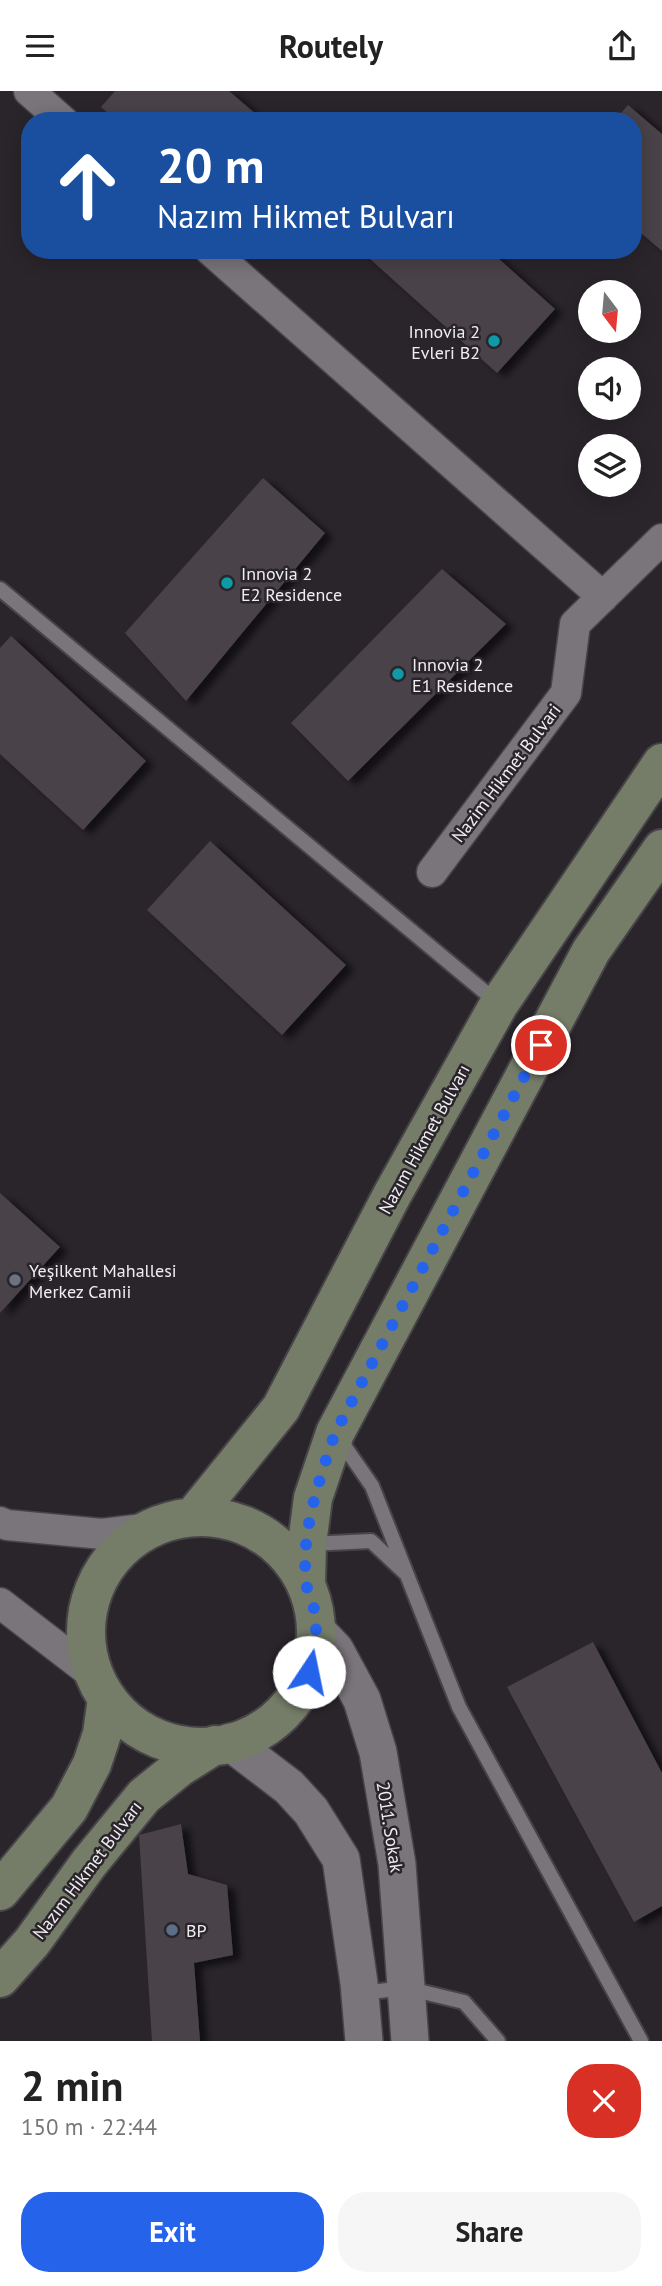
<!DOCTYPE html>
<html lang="en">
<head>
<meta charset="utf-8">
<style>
	:root { --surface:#fff; --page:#f6f6f6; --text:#222; --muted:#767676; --accent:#2563eb }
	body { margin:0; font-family:"PT Sans",sans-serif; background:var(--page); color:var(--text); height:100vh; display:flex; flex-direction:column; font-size:26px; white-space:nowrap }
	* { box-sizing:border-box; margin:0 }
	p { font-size:23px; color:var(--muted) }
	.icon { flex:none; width:38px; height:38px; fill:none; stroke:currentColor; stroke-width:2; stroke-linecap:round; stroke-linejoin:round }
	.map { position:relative; height:1950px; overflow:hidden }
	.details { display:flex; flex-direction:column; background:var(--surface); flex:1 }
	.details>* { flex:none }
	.banner { position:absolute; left:21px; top:21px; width:621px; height:147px; border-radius:28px; box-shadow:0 4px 18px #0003; background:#1a4fa0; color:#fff; overflow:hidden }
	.needle { width:46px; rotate:164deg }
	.fabs { position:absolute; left:578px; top:189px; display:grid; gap:14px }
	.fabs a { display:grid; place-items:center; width:63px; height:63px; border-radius:50%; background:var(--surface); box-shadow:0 4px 18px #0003; font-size:35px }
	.pin { position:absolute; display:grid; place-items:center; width:60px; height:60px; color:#fff; margin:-30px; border:4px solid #fff; border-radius:50%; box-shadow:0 2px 7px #0007 }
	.me { position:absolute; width:77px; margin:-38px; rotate:11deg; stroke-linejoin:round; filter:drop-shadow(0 0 5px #0008) }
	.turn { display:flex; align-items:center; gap:24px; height:147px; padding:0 21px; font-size:32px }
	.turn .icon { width:91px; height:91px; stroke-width:2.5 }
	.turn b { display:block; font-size:49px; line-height:60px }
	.round { display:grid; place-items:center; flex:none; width:74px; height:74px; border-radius:28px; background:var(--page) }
	.head { display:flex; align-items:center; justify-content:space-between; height:119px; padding:0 21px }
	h1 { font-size:42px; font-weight:600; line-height:52px }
	.button { display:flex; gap:14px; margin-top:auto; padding:14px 21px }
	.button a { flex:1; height:80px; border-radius:28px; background:var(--accent); color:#fff; font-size:28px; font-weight:600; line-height:80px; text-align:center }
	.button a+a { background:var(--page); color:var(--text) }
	header { display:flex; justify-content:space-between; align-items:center; height:91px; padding:0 21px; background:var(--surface); font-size:32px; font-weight:600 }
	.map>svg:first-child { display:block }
	.building { fill:#484249; filter:url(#shadow) }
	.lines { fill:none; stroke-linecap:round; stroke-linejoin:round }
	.service-casing { stroke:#474448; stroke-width:18 }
	.minor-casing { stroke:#474448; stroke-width:33 }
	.tertiary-casing { stroke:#474448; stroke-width:40 }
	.secondary-casing { stroke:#474448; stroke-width:42 }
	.service { stroke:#7a747b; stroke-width:14 }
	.minor { stroke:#7a747b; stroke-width:30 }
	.tertiary { stroke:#7a747b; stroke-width:37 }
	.secondary { stroke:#757d68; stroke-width:38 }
	.route { stroke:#2563eb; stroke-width:12; stroke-dasharray:0 21.6 }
	.culture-dot { fill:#0f9aa8; stroke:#2a252b; stroke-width:2.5 }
	.worship-dot { fill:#6b7280; stroke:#2a252b; stroke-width:2.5 }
	.service-dot { fill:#5c6f8a; stroke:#2a252b; stroke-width:2.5 }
	.labels { text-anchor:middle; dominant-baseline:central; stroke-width:5; stroke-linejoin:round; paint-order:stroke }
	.poi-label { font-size:18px; fill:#f0edf1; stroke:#2a252b; text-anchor:start }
	.street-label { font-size:18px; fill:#f0edf1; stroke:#2a252b }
</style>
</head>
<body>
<header><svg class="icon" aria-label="menu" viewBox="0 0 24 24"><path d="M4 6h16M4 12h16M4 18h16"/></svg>Routely<svg class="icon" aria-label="share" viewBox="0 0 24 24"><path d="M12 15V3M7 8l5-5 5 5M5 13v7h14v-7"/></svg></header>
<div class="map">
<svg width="662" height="1950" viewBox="0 0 662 1950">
	<defs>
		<filter id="shadow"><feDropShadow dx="8" dy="4.5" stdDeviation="3.5" flood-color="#0009"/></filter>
	</defs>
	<rect width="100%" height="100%" fill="#2a252b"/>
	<path class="building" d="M115 0H229L264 30H117L101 16Z
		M628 14 662 43V160L634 136V30H614Z
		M360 159H489L555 218 497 282Z
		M263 387 325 442 186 610 125 542Z
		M442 478 506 533 348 690 291 632Z
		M11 545 146 670 83 739 0 663V557Z
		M210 750 346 874 282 944 147 819Z
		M0 1102 60 1156 0 1222Z
		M593 1551 662 1682V1815L634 1831 507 1596Z
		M181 1733 188 1783 227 1794 233 1864 194 1872 200 1950H152L139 1744Z"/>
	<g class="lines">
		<g class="service-casing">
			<path id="service" d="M0 498 498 912
				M338 1346 372 1395 459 1616 641 1950
				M310 1453 371 1450 404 1481
				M361 1902 406 1897 464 1911 498 1950"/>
		</g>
		<g class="minor-casing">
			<path id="minor" d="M29 0 63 30
				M210 159 603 506
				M432 781 566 602 575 533 662 448
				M0 1431 7 1434 102 1443 151 1437
				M0 1512 95 1585"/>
		</g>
		<g class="tertiary-casing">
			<path id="tertiary" d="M316 1539 335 1559 362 1609 378 1661 397 1773 410 1950
				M230 1651 289 1696 311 1720 341 1768 359 1892 364 1950"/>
		</g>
		<g class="secondary-casing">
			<path id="secondary" d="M193 1426 281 1317 392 1104 499 913 662 672
				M86 1541a115 115 0 1 1 230 0a115 115 0 1 1-230 0Z
				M306 1493 307 1453 313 1407 335 1342 591 860 662 758
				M0 1800 69 1717 92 1673 102 1643 107 1607
				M0 1887 32 1851 89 1772 144 1705 180 1676 215 1654"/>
		</g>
		<use href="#service" class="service"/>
		<use href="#minor" class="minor"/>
		<use href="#tertiary" class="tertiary"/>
		<use href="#secondary" class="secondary"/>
	</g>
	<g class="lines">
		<path class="route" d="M309 1581C314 1562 318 1543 315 1522 313 1512 307 1501 306 1491 301 1439 319 1390 335 1342L541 954"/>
	</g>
	<g class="culture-dot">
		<circle cx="494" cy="250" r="7"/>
		<circle cx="227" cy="492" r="7"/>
		<circle cx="398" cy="583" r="7"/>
	</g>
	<circle class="worship-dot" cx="15" cy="1189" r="7"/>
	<circle class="service-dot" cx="172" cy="1839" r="7"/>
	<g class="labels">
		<g class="poi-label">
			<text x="480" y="240" text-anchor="end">Innovia 2<tspan x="480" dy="21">Evleri B2</tspan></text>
			<text x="241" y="482">Innovia 2<tspan x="241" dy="21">E2 Residence</tspan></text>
			<text x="412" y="573">Innovia 2<tspan x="412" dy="21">E1 Residence</tspan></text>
			<text x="29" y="1179">Yeşilkent Mahallesi<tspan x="29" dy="21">Merkez Camii</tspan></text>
			<text x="186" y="1839">BP</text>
		</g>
		<g class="street-label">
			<text transform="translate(506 682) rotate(-53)">Nazim Hikmet Bulvari</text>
			<text transform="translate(424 1048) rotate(-61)">Nazım Hikmet Bulvarı</text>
			<text transform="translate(390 1736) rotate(81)">2011. Sokak</text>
			<text transform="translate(87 1779) rotate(-53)">Nazım Hikmet Bulvarı</text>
		</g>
	</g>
</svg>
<div class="fabs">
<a><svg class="needle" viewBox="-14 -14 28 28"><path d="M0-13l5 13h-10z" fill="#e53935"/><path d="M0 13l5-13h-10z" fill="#767676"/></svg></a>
<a><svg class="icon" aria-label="sound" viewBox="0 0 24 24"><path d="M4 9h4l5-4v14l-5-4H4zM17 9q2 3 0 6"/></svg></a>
<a><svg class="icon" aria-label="layers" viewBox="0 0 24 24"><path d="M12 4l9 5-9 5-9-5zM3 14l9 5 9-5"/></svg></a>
</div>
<div class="pin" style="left:541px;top:954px;background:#d93025"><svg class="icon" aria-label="arrive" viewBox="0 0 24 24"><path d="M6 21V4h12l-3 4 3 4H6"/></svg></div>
<svg class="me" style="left:309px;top:1581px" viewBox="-20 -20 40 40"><circle r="19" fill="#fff"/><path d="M0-13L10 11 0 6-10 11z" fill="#2563eb"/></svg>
<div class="banner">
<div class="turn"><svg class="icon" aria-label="ahead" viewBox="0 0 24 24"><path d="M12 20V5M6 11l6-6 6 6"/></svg><div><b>20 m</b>Nazım Hikmet Bulvarı</div></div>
</div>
</div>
<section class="details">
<div class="head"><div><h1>2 min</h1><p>150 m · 22:44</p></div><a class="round" style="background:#d93025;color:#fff"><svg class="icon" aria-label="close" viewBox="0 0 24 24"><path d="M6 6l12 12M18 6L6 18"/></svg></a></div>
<div class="button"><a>Exit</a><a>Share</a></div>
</section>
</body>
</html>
